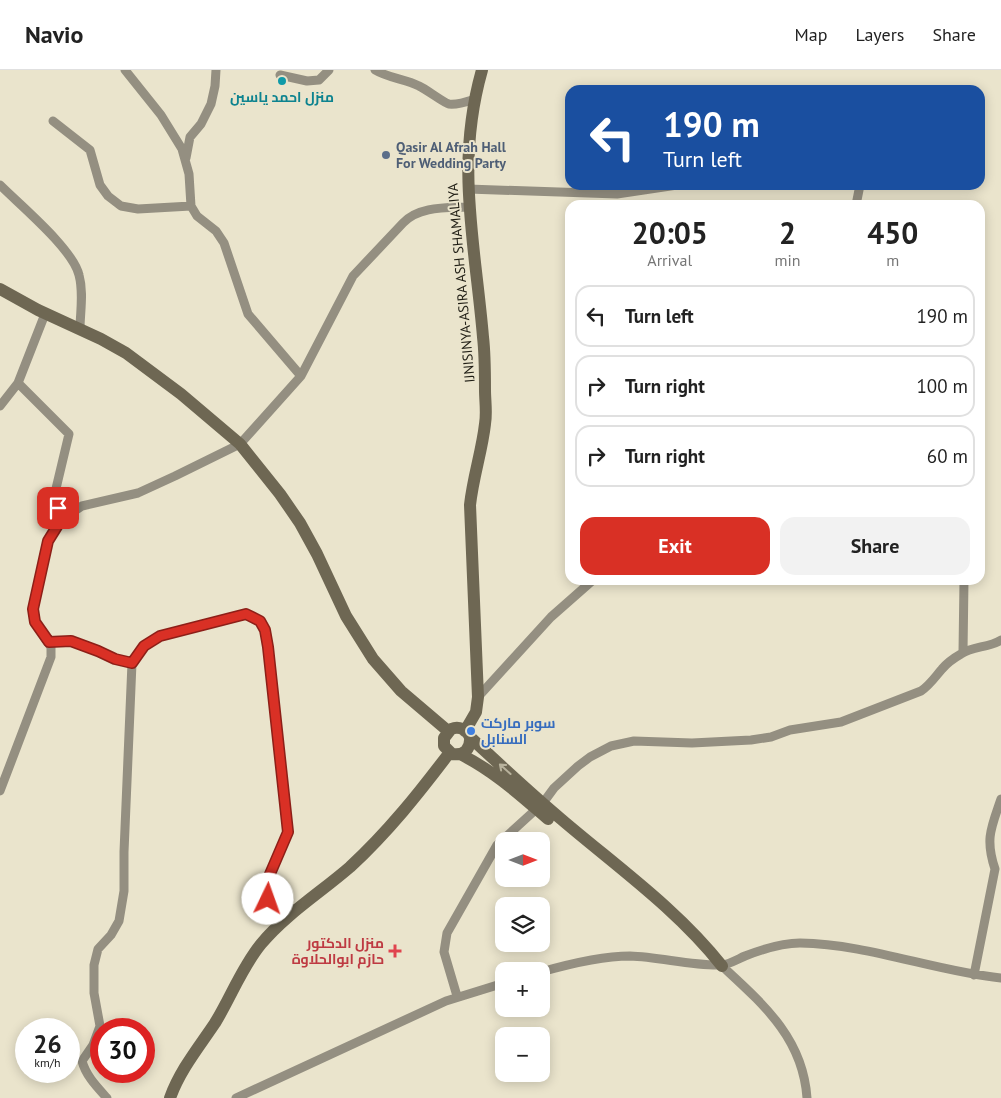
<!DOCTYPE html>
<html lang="en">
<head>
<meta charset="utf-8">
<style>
	:root { --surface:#fff; --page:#f2f2f2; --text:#222; --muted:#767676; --line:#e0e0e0; --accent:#d93025 }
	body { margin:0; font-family:"PT Sans",Cairo,sans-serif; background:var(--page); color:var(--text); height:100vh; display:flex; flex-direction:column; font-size:19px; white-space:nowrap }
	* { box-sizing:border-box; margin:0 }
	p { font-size:16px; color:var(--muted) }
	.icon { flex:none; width:28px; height:28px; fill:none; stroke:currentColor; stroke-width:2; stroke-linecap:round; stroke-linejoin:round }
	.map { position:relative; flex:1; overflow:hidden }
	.side { position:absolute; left:565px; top:130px; width:420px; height:385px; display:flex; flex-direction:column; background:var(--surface); border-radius:15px; box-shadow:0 2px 12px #0003 }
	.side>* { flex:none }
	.top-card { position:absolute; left:565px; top:15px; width:420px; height:105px; border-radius:15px; box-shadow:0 2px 12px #0003; background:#1a4fa0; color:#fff; overflow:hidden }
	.needle { width:32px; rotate:90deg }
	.buttons { position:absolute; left:495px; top:762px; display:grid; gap:10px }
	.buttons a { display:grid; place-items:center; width:55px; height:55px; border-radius:10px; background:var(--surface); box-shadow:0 2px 12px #0003; font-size:25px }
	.speed { position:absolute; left:15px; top:948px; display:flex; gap:10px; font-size:25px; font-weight:700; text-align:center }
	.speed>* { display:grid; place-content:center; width:65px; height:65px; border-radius:50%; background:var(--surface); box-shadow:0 2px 12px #0003; line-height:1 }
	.speed small { font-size:12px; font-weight:400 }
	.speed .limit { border:8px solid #d22; background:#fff; color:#111 }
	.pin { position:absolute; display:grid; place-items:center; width:42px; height:42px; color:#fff; margin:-21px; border-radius:10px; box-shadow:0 2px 8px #0006 }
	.me { position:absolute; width:55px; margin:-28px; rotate:3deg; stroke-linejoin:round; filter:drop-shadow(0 0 4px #0008) }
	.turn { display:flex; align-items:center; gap:18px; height:105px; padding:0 15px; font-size:22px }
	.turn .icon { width:65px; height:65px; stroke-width:2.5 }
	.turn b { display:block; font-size:35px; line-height:42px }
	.eta { display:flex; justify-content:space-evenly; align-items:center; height:85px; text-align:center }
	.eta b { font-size:30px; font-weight:600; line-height:35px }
	.action { display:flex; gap:10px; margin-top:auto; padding:10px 15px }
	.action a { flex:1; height:58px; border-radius:15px; background:var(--accent); color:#fff; font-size:20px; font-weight:600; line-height:58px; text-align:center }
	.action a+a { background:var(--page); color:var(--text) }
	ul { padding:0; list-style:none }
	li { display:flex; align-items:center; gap:15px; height:62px; margin:0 10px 8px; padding:0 5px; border:2px solid var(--line); border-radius:15px }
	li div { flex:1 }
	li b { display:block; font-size:19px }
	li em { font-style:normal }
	header { display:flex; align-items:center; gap:30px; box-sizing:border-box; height:70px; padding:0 25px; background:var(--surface); border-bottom:1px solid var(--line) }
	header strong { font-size:24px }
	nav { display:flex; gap:28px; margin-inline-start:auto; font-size:18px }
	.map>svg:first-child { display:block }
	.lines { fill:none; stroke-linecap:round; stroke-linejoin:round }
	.street { stroke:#948f81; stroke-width:9 }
	.secondary { stroke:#6e6753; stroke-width:12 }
	.oneway { stroke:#b8b29c }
	.route-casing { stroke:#8d1f18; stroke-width:12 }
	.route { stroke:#d93025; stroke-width:9 }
	.culture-dot { fill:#0f9aa8; stroke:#eae4cc; stroke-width:2 }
	.service-dot { fill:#5c6f8a; stroke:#eae4cc; stroke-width:2 }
	.shop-dot { fill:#3f7fe0; stroke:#eae4cc; stroke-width:2 }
	.health-dot { fill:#e0444e; stroke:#eae4cc; stroke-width:2 }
	.labels { text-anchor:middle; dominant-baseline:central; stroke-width:4; stroke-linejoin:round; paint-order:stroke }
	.culture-label { font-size:14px; font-weight:bold; fill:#0d838f; stroke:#eae4cc }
	.service-label { font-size:14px; font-weight:bold; fill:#4e5e75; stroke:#eae4cc; text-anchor:start }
	.street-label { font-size:14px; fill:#1f1d14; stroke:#eae4cc }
	.shop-label { font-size:14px; font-weight:bold; fill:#366cbe; stroke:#eae4cc; text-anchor:start }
	.health-label { font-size:14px; font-weight:bold; fill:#be3a42; stroke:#eae4cc; text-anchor:end }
</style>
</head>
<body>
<header>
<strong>Navio</strong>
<nav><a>Map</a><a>Layers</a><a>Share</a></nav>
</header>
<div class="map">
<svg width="1001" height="1028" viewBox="0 0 1001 1028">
	<rect width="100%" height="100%" fill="#eae4cc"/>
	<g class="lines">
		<path class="street" d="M125 0 161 45 182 79 189 104 191 136 197 146 216 161 224 173 248 244 301 306
			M375 0C388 8 405 9 419 16 426 19 444 33 449 34 458 35 466 32 475 29
			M280 5 307 11 319 10 329 0
			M53 51 90 80 100 115 108 126 121 136 138 139 191 136
			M186 88 190 67 201 54 211 34 215 16 216 0
			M0 115C20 135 73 179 79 205 84 223 80 242 80 260
			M468 119 617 124 677 115
			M856 135 860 115
			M18 313 69 364 54 427 61 450
			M0 336 18 313 45 244
			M49 572 71 571 115 589 132 593
			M963 582 964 510
			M478 627 551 547 593 510
			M0 721 51 587V577L35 553 33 539 48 471 61 450 82 436 138 423 175 406 240 374 301 306 353 206 403 153C419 136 446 138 468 137
			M722 896C763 934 803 968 807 1028
			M541 902C569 894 601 886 630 886 660 887 692 896 721 895 728 895 738 889 745 886 763 879 781 873 800 873 868 874 934 901 1001 908
			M974 905 995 799C985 769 991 758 1001 729
			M457 926 444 882 447 863 497 775 543 733 554 718 578 696 590 687 611 676 634 671 692 673 751 670 771 667 790 660 841 652 921 621C930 615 935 607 942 599 947 593 954 588 961 584 973 576 988 578 1001 570
			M107 1028C97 1017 86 1006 82 991L93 975 100 956 94 923V895L98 879 111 865 119 851 124 821V782L132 593 144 576 160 566 246 545 260 551 265 560 268 577 288 762 270 804 267 816 269 829 279 834 296 840
			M236 1028 446 931 504 913"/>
		<path class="secondary" d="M0 219 38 240 101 269 126 283 181 324 240 374 280 424 300 453 317 484 346 546 373 589 401 621 448 661
			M465 661 476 642 478 627 470 435C473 407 482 381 485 354 487 343 485 331 485 320 485 302 485 284 483 267 475 172 455 95 482 0
			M470 667C471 679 464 686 452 684L444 676V668L451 659C459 656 466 659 470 667 500 695 530 723 561 749 616 796 677 839 722 896
			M460 684C494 701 520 725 548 749
			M170 1028C180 1000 199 977 215 953 231 927 242 897 261 874 286 844 320 823 350 797 388 762 419 723 450 682"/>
	</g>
	<defs><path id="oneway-shaft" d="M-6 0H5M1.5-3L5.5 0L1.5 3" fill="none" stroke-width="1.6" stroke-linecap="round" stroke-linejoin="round" transform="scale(1.25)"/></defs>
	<use class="oneway" href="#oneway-shaft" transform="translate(505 699) rotate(-138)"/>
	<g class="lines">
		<g class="route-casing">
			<path id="route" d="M58 438 61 450 48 471 33 539 35 552 49 572 71 571 98 581 115 589 132 593 144 576 160 566 246 544 260 551 265 560 268 577 288 762 270 804 267 816 268 829"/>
		</g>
		<use href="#route" class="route"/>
	</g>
	<circle class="culture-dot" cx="282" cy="11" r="5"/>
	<circle class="service-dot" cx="386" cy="85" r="5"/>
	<circle class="shop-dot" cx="471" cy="661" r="5"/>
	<path class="health-dot" d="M392.5 873.5h5v5h5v5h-5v5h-5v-5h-5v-5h5z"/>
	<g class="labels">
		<g class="culture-label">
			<text x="282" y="27">منزل احمد ياسين</text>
		</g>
		<g class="service-label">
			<text x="396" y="77">Qasir Al Afrah Hall<tspan x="396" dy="16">For Wedding Party</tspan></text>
		</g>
		<g class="street-label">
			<text transform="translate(461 213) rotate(-95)">IJNISINYA-ASIRA ASH SHAMALIYA</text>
		</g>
		<g class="shop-label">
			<text x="481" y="653">سوبر ماركت<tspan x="481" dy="16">السنابل</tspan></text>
		</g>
		<g class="health-label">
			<text x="384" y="873">منزل الدكتور<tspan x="384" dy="16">حازم ابوالحلاوة</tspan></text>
		</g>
	</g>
</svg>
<div class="buttons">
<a><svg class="needle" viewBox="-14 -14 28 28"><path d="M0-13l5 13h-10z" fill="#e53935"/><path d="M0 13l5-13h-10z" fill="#767676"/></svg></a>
<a><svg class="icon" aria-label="layers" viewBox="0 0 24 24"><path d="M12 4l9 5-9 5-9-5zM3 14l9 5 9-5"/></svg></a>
<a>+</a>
<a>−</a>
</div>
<div class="speed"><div>26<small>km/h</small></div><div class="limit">30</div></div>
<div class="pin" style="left:58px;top:438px;background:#d93025"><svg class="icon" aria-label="arrive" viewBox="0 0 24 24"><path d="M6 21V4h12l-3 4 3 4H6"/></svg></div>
<svg class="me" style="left:268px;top:829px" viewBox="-20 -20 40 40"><circle r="19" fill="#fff"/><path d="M0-13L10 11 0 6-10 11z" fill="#d93025"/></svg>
<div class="top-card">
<div class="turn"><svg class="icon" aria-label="left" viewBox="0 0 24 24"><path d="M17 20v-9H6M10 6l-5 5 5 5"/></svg><div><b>190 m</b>Turn left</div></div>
</div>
<section class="side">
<div class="eta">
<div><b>20:05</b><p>Arrival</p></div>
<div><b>2</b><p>min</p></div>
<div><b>450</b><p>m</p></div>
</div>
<ul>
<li><svg class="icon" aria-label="left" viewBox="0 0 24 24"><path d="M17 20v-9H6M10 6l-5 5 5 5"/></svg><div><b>Turn left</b></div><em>190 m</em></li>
<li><svg class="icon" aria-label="right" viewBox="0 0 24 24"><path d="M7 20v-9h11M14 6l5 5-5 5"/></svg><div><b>Turn right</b></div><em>100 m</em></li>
<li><svg class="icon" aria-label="right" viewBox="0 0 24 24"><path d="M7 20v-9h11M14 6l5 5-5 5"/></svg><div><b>Turn right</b></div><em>60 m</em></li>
</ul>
<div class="action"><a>Exit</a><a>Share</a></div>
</section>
</div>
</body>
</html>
